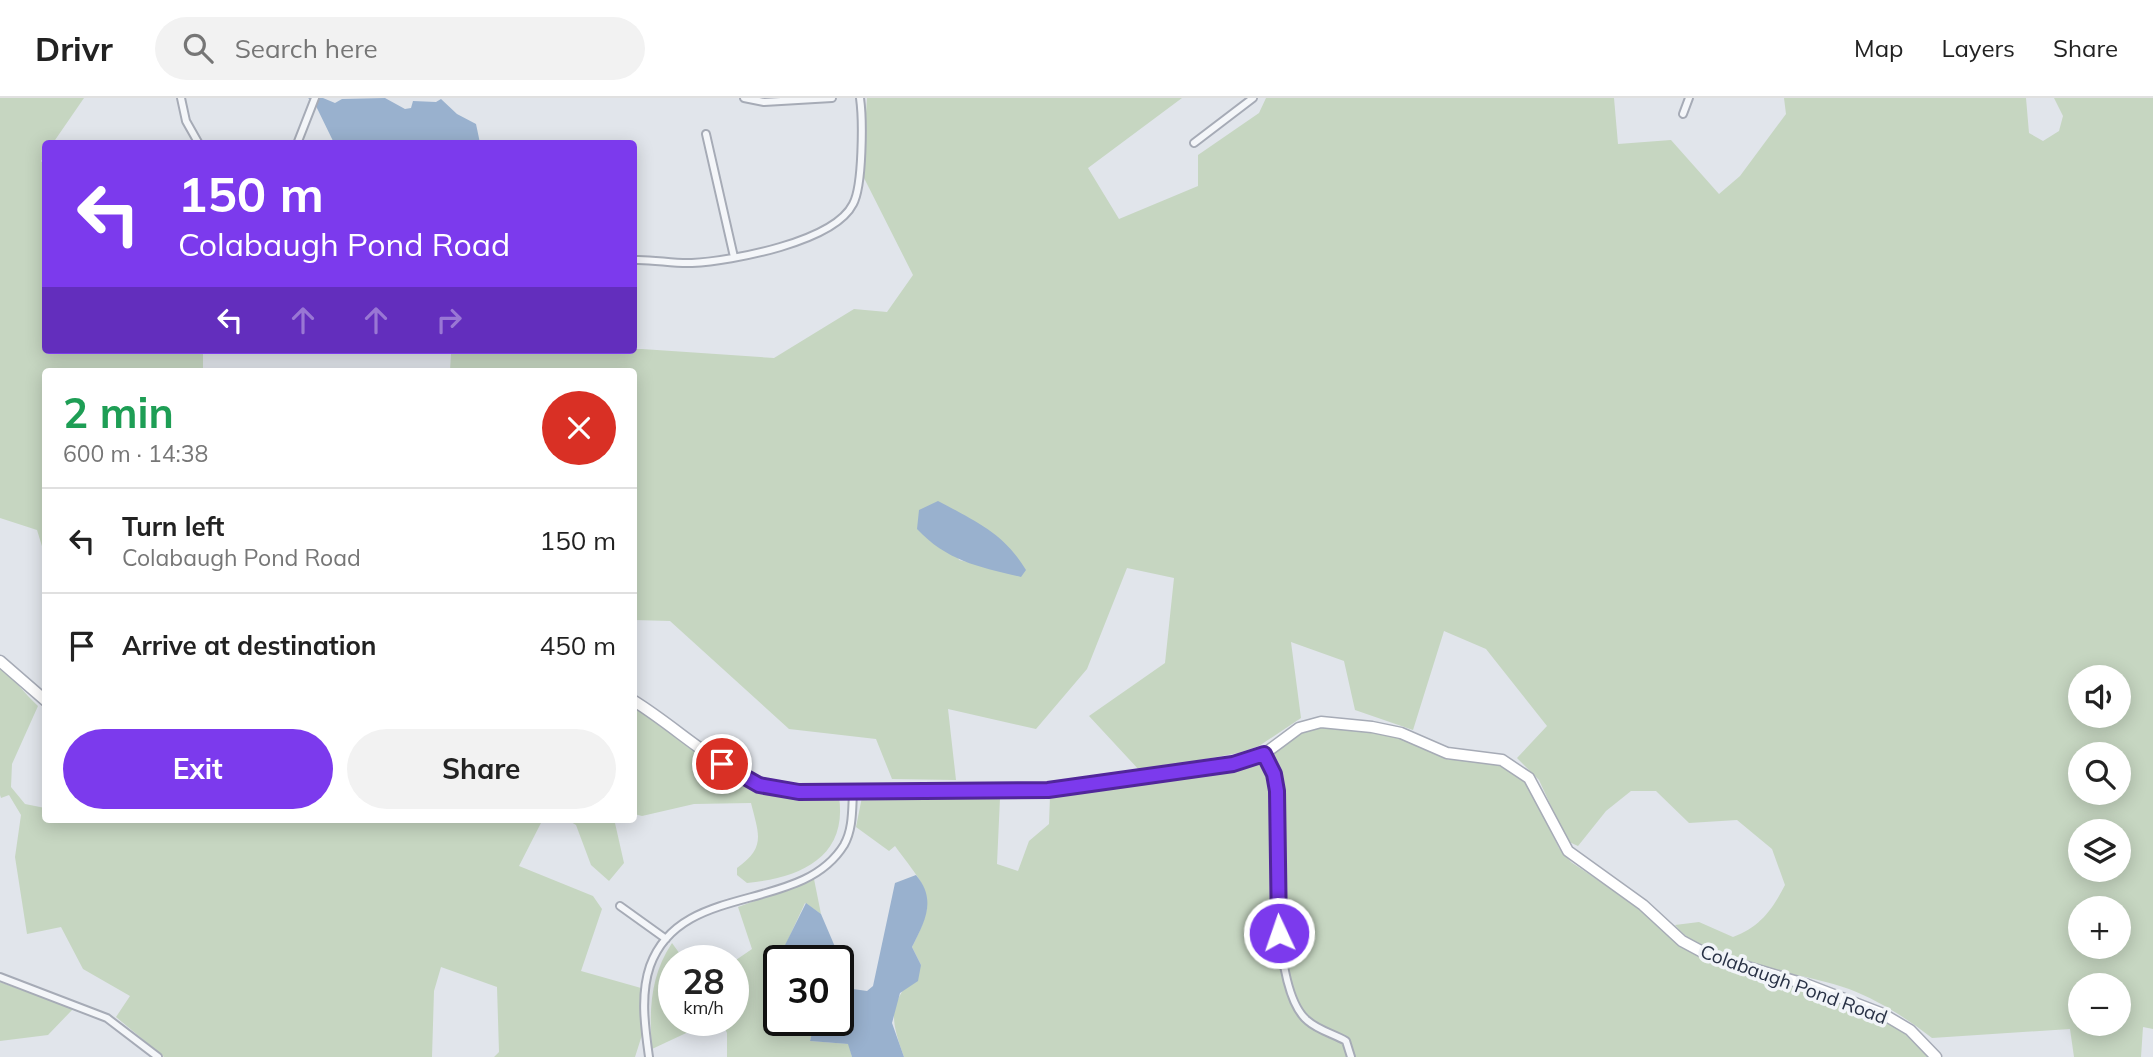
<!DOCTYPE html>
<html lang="en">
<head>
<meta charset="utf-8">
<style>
	:root { --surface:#fff; --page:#f2f2f2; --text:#222; --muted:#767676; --line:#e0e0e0; --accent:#7c3aed }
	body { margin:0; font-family:Mulish,sans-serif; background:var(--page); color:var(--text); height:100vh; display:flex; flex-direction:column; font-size:26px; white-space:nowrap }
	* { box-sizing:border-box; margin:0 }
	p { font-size:23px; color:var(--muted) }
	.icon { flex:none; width:38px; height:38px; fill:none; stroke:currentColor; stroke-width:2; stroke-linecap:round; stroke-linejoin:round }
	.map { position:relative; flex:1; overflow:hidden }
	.panel { position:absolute; left:42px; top:270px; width:595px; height:455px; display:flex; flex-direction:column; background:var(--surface); border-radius:7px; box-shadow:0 4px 18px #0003 }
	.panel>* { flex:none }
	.top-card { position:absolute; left:42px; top:42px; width:595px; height:214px; border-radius:7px; box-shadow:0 4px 18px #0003; background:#7c3aed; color:#fff; overflow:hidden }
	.controls { position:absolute; left:2068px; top:567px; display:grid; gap:14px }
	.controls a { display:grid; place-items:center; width:63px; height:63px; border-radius:50%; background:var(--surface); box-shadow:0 4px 18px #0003; font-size:35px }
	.speed { position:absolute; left:658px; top:847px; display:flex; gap:14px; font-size:35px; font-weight:700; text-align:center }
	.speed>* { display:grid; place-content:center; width:91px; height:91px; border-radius:50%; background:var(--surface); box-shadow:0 4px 18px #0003; line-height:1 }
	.speed small { font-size:18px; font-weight:400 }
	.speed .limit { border:4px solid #111; border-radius:10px; background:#fff; color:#111 }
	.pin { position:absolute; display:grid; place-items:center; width:60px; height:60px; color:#fff; margin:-30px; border:4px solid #fff; border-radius:50%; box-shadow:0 2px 7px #0007 }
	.me { position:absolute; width:77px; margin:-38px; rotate:357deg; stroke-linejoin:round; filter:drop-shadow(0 0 5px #0008) }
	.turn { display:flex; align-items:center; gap:24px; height:147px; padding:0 21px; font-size:32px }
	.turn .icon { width:91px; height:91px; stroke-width:2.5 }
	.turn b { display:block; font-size:49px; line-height:60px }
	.lanes { display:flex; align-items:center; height:66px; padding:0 21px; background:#0003; justify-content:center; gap:35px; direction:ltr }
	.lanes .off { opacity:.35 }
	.round { display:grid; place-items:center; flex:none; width:74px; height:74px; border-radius:37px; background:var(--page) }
	.overview { display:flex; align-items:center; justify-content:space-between; height:119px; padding:0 21px }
	h1 { font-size:42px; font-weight:700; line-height:52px; color:#1e9e55 }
	.cta { display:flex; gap:14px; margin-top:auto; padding:14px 21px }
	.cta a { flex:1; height:80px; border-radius:42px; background:var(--accent); color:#fff; font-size:28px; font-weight:700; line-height:80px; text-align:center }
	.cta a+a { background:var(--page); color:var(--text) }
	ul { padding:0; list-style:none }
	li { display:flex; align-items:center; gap:21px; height:105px; padding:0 21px; border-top:2px solid var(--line) }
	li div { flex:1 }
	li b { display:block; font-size:26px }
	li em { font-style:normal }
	header { display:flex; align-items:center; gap:42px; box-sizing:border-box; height:98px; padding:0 35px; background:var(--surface); border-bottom:2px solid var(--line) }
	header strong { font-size:33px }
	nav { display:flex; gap:38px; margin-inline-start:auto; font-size:24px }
	.search { width:490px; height:63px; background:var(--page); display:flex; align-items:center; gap:18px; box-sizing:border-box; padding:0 24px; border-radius:38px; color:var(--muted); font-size:26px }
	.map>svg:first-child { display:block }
	.green { fill:#c6d6c1; fill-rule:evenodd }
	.water { fill:#99b1ce }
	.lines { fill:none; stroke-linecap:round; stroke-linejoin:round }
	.street-casing { stroke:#a6abb6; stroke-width:10 }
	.secondary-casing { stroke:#a6abb6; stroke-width:13 }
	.street { stroke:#f4f6f9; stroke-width:6 }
	.secondary { stroke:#fff; stroke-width:10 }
	.route-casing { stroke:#51269a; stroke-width:18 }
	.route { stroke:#7c3aed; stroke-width:12 }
	.labels { text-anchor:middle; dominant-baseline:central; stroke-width:7; stroke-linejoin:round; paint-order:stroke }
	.street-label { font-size:19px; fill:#283145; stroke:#f1f4f8 }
</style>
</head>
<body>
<header>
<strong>Drivr</strong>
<div class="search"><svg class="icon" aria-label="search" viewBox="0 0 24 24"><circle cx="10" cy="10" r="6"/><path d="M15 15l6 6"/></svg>Search here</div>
<nav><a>Map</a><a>Layers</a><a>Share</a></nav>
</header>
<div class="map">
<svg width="2153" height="959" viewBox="0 0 2153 959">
	<rect width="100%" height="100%" fill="#e1e5eb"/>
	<path class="green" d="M0 0H84L53 45 46 46 45 57 41 63 46 68V252H203V273H46L45 458 37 432 0 420Z
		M867 0H1182L1088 70 1119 121 1198 88V57L1259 15 1266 0H1614L1618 46 1671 42 1719 96 1740 78 1786 16 1784 0H2026L2029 35 2043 43 2059 33 2063 18 2054 0H2153V931L2143 929 2141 959H2074L2070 931 1932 940C1906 920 1880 903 1849 891 1799 872 1708 869 1675 827L1699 824 1733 839C1760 829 1772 812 1785 787L1772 751 1737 722 1689 725 1656 693H1631L1606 713 1578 748 1567 743 1539 682 1517 660 1547 628 1486 551 1444 533 1413 632 1355 612 1344 563 1291 544 1301 620 1259 648 1238 655 1140 673 1089 618 1165 565 1174 480 1127 470 1087 571 1036 631 948 611 956 682 892 681 876 641 789 631 670 523 634 522V273H450L451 256H297L283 252 642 251 774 260 854 211 887 214 913 177 862 76ZM938 403 980 467 959 462ZM2081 579H2119V618H2081ZM2081 656H2119V695H2081ZM2081 733H2119V772H2081ZM2081 810H2119V849H2081ZM2081 887H2119V926H2081Z
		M0 570C15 581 24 595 38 608L12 666 11 689 25 706 45 710 46 721H543L519 768 593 798 602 811 581 873 641 890 642 937 635 959H494L499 954 497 889 441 869 434 893 432 959H164L116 919 130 898 83 871 61 829 27 836 15 759 21 717 9 697 1 700 0 697Z
		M634 609C678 635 719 683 769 696 791 702 816 699 839 699 848 760 799 780 747 785L737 777V770C766 749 759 737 751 705L694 706 642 718 634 716Z
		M1314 629 1383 635 1405 641 1449 662 1474 661 1503 667 1524 679 1559 750 1571 764 1641 811 1677 844 1851 907 1894 926 1930 959H904C887 912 891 907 921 867L912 849C939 796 927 792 895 748L889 753 856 729 862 699 964 696 1000 700 997 766 1018 773 1029 743 1049 726 1050 698 1259 665 1302 633Z
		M566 721H618L615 725 624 765 609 783 591 767 576 727Z
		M814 781 821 816 805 805 779 861 787 863H779V922H815L810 943 849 946 852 959H727V935L721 922H733V864L752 851 738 809Z
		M672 845 685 863H674V922H714L652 951C649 913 650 878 672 845Z
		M0 885V884L73 911 48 937 0 943Z"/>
	<path class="water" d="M308 0H323L335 5 342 1 385 0 405 11 411 10 413 3 436 4 441 1 457 16 476 26 480 45H334L315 6Z
		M938 403C975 423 1004 435 1026 472L1021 479C979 469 947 463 917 431L919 412Z
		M916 777C937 802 925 823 912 849L921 867 918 883 900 895 892 925 904 959H852L848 946 810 943 815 922H838V863L778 861 806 805 821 816 853 891 867 893 873 888 895 785Z"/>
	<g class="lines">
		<g class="street-casing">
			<path id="street" d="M181 0 186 23 199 46
				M744 0 764 4 832 0
				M1683 16 1689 0
				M706 36 734 159
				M1194 45 1253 0
				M297 46 315 0
				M634 162C653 161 673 166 692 165 732 163 834 144 853 106 863 88 863 21 860 0
				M1264 656 1274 676 1277 693C1276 741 1270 894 1308 923 1318 932 1334 936 1346 943L1351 959
				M620 808 666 841
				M0 879 107 920 158 959
				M649 959C645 930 640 897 650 868 681 782 801 817 844 747 853 731 852 712 853 694"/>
		</g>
		<g class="secondary-casing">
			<path id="secondary" d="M0 563 46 603
				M634 603C689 637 731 687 799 694L1048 692 1233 666 1264 656 1299 630 1321 624 1372 629 1401 635 1447 655 1502 662 1529 680 1568 753 1643 807 1682 843 1710 858 1808 887 1883 916 1910 932 1936 959"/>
		</g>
		<use href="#street" class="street"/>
		<use href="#secondary" class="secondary"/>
	</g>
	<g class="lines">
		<g class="route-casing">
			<path id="route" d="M722 666 759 687 799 694 1048 692 1233 666 1264 656 1274 676 1277 693 1279 835"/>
		</g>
		<use href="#route" class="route"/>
	</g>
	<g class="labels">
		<g class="street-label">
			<text transform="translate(1794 886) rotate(20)">Colabaugh Pond Road</text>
		</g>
	</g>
</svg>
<div class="controls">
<a><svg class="icon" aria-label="sound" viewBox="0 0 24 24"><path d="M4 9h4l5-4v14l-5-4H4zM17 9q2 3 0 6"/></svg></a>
<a><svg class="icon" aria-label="search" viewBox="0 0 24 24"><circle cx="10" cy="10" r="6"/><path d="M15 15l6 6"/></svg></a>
<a><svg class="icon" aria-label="layers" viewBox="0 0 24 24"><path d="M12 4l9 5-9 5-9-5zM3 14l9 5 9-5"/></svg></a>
<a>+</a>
<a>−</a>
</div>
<div class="speed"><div>28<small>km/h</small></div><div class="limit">30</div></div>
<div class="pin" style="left:722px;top:666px;background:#d93025"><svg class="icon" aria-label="arrive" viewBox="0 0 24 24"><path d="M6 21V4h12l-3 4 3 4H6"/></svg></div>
<svg class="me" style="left:1279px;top:835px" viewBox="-20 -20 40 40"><circle r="17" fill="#7c3aed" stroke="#fff" stroke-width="3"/><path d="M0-11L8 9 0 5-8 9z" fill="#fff"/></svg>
<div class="top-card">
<div class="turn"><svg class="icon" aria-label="left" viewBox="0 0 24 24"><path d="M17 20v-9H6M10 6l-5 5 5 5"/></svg><div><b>150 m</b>Colabaugh Pond Road</div></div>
<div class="lanes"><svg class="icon" aria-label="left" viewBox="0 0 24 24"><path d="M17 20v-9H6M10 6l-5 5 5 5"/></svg><svg class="icon off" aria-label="ahead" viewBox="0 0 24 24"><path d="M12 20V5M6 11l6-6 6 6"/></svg><svg class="icon off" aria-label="ahead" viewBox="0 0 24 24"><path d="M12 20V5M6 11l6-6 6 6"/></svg><svg class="icon off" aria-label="right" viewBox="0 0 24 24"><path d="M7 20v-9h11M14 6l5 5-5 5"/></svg></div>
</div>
<section class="panel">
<div class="overview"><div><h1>2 min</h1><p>600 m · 14:38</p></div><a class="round" style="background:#d93025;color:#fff"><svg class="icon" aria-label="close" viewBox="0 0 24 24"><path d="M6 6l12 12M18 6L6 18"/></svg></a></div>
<ul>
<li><svg class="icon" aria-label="left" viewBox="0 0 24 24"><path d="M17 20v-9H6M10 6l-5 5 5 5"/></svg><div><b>Turn left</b><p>Colabaugh Pond Road</p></div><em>150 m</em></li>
<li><svg class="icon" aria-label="arrive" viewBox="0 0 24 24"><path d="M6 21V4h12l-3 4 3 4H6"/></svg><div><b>Arrive at destination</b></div><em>450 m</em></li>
</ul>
<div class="cta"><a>Exit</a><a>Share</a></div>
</section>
</div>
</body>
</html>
